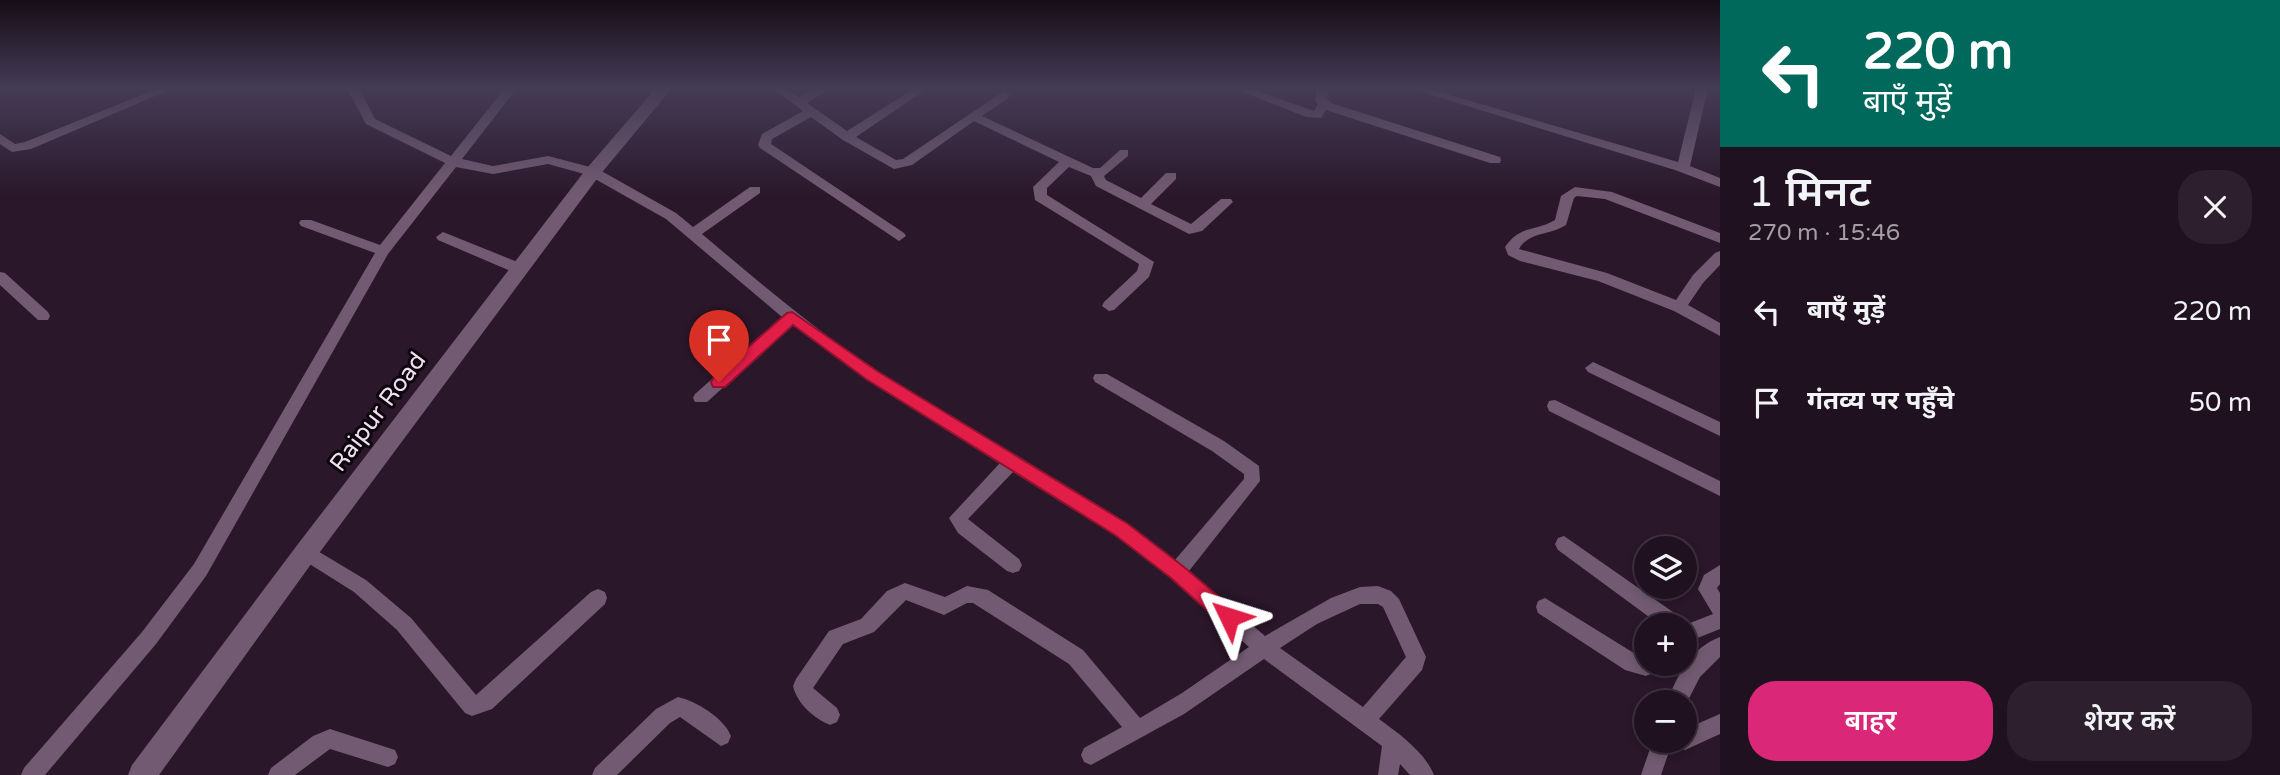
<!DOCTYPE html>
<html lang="hi">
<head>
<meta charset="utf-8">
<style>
	:root { --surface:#201120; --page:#2d1f2d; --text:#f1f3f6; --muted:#a29da5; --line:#3d313e; --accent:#db2777 }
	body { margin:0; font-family:"Varela Round","Noto Sans Devanagari",sans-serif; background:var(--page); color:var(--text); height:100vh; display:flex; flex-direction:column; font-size:26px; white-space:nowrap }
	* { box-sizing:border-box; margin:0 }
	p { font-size:23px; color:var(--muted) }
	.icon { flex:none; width:38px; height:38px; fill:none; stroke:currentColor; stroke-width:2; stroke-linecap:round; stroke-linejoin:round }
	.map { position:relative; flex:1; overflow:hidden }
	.panel { display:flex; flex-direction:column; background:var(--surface); width:560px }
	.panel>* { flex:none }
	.guide { background:#00695c; color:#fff; overflow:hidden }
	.tools { position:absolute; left:1634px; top:536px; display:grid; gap:14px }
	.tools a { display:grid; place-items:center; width:63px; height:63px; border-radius:50%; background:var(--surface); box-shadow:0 4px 10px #0003,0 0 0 2px var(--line); font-size:35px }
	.pin { position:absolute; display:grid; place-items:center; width:60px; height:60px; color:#fff; margin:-72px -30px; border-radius:50% 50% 50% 0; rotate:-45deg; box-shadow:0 0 7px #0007 }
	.pin .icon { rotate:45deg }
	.me { position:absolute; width:77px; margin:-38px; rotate:311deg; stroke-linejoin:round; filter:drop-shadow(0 0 5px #0008) }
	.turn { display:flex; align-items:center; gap:24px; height:147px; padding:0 28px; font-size:32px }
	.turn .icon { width:91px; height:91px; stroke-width:2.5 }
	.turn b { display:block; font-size:49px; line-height:60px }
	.round { display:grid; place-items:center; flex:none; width:74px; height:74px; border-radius:28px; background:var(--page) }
	.summary { display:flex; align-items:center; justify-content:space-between; height:119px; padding:0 28px }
	h1 { font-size:42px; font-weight:600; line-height:52px }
	.primary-button { display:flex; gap:14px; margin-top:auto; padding:14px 28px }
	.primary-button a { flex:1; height:80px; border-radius:28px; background:var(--accent); color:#fff; font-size:28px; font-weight:600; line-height:80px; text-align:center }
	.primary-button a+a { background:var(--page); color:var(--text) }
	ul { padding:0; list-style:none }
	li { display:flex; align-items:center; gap:21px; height:91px; padding:0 28px }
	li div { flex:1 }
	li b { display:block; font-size:26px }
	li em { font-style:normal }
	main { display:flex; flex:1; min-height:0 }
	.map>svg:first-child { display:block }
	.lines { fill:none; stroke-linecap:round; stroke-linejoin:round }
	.street { fill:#725b72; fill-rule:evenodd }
	.secondary { fill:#725b72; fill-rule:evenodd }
	.route { fill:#e11d48; stroke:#92132f; stroke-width:2 }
	.labels { text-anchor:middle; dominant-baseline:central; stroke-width:6; stroke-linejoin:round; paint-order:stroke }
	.street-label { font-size:24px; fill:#eee0ed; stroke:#0d060e }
</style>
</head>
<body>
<main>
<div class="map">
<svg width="1720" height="775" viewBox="0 0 1720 775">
	<rect width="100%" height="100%" fill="#2a172a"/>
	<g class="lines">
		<path class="street" d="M159 88H174L31 149 12 152 0 144V134L15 144 25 142Z
			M347 88H359L375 119 451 156 505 88H517L462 159 493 166 548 156 598 169 676 213 693 227 750 187H760V193L702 234C759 282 816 331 879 372 978 436 1081 490 1175 560L1244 479V474L1212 451 1095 382 1093 378 1095 374H1107L1224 441 1259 466 1260 481 1189 571 1265 636 1331 598 1360 587 1378 586 1391 591 1399 599 1426 657 1422 670 1379 719C1398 733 1425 752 1434 775H1410L1400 764 1398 775H1378L1382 746 1264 659 1184 714 1091 765 1084 762 1081 755 1084 748 1122 727 1069 664 973 603H967L944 615 906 600 874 632 843 644 813 688 837 708 840 715 837 722 830 725C813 718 797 703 793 686L796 679 829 631 861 619 887 591 905 583 945 597 967 586 988 590 1083 650 1140 718 1182 693 1249 647 1171 578 1115 535 1013 472 968 519 1019 559 1022 565 1019 571 1013 573 1007 571 958 533 949 518 1000 463 866 379 793 325 707 402H695L693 398 695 394 782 317 666 219 588 175 548 164 493 174 456 167 388 254 206 576 156 644 45 775H21L24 768 142 632 194 564 375 253 301 226 299 223 301 220H311L380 245 445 163 366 124ZM1360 604H1378L1383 607 1406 657 1363 707 1280 648 1317 624Z
			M772 88H785L799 97 817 88H831L807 103 847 131 915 88H928L856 137 896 160 903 159 1004 91 1010 95 1008 98 982 116 1093 168H1100L1120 150H1128V156L1104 176 1106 180 1141 198 1166 173H1176V179L1151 204 1191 224 1221 199H1231L1233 202 1202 231 1189 234 1096 186 1091 176 1069 167 1047 188V195L1154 262 1149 277 1114 310 1109 311 1102 306 1104 302 1137 271 1139 264 1035 200 1033 187 1059 162 974 121 912 165 894 169 843 140 811 117 772 139 771 144 904 233 906 236 899 241 760 148 758 145 762 134 803 111Z
			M1233 88H1249L1314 111 1318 104 1315 100 1317 88H1329L1327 99 1331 103 1500 157 1501 160 1500 163H1490L1326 110 1321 118 1306 117Z
			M1409 88H1426L1678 162 1696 88H1708L1690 166 1720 178V187L1675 170Z
			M1575 187 1612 192 1720 233V243L1605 199 1577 196 1574 198 1566 225C1551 235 1528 232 1519 249L1607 273 1676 300 1693 275 1715 253 1720 251V265L1703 283 1688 305 1720 323V336L1674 311 1598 281 1520 261 1508 255 1505 247C1521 224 1535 232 1555 220L1561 196Z
			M443 232 525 265 527 269 525 273H515L438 240 436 237Z
			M0 272 5 273 48 312 50 316 48 320H38L0 285Z
			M1593 362 1720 422V436L1588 372 1585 368Z
			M1555 400 1720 481V496L1549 411 1547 406 1549 401Z
			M1564 536 1683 619 1685 625 1713 614 1698 589 1704 575 1720 565V584L1717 588 1720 593V629L1685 643V625H1660L1558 550 1555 544 1558 538Z
			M306 544 366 580 411 618 476 695 591 592 598 589 605 592 607 598 605 604 492 709 472 716 465 713 397 630 354 592 300 558 297 552 300 546Z
			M1545 598 1637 655 1647 656V663H1663L1660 670 1646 676 1625 670 1538 613 1536 607 1538 601Z
			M1720 637V657L1700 677 1685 706V702H1667C1678 674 1691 648 1720 637Z
			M678 697C696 701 724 718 731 736L728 743 721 746 680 717 670 723 617 775H592L595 768 656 709Z
			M1720 714V734L1685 750 1678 747 1675 740H1685V729Z
			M330 729 395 750 398 757 395 764 388 767 330 749 295 775H268L271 768 313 736Z
			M1653 740H1673L1661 775H1641Z"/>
		<path class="secondary" d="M656 88H672L599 176 314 560 159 775H128L132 765 298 544 587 168Z"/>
	</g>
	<linearGradient id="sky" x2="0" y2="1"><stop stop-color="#170d17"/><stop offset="0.45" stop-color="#443c55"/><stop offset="1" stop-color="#443c55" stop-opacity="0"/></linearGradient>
	<rect width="1720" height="196" fill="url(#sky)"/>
	<path class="route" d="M792 312 877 371 1128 524 1184 567 1236 611 1238 617 1236 624 1229 626 1222 624 1171 578 1115 535 866 379 793 325 725 387H713L711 382 713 378 787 313Z"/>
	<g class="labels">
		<g class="street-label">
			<text transform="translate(378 412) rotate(-53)">Raipur Road</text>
		</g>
	</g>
</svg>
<div class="tools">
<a><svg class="icon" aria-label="layers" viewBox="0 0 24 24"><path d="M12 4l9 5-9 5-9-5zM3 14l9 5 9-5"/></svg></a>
<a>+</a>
<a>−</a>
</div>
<div class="pin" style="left:719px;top:382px;background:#d93025"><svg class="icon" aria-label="arrive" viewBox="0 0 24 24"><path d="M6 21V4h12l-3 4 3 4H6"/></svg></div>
<svg class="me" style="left:1229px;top:617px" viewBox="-20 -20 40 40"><path d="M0-17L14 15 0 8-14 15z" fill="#e11d48" stroke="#fff" stroke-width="4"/></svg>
</div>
<section class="panel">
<div class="guide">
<div class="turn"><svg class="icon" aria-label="left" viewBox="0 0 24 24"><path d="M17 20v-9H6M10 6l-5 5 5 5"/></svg><div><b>220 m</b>बाएँ मुड़ें</div></div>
</div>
<div class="summary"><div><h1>1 मिनट</h1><p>270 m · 15:46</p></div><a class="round"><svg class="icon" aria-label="close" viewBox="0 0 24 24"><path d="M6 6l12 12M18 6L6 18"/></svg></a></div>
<ul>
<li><svg class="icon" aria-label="left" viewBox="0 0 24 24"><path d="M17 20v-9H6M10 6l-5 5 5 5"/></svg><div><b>बाएँ मुड़ें</b></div><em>220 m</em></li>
<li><svg class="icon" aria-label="arrive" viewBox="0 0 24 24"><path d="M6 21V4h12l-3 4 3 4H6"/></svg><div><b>गंतव्य पर पहुँचे</b></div><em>50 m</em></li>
</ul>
<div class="primary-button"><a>बाहर</a><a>शेयर करें</a></div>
</section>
</main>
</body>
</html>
